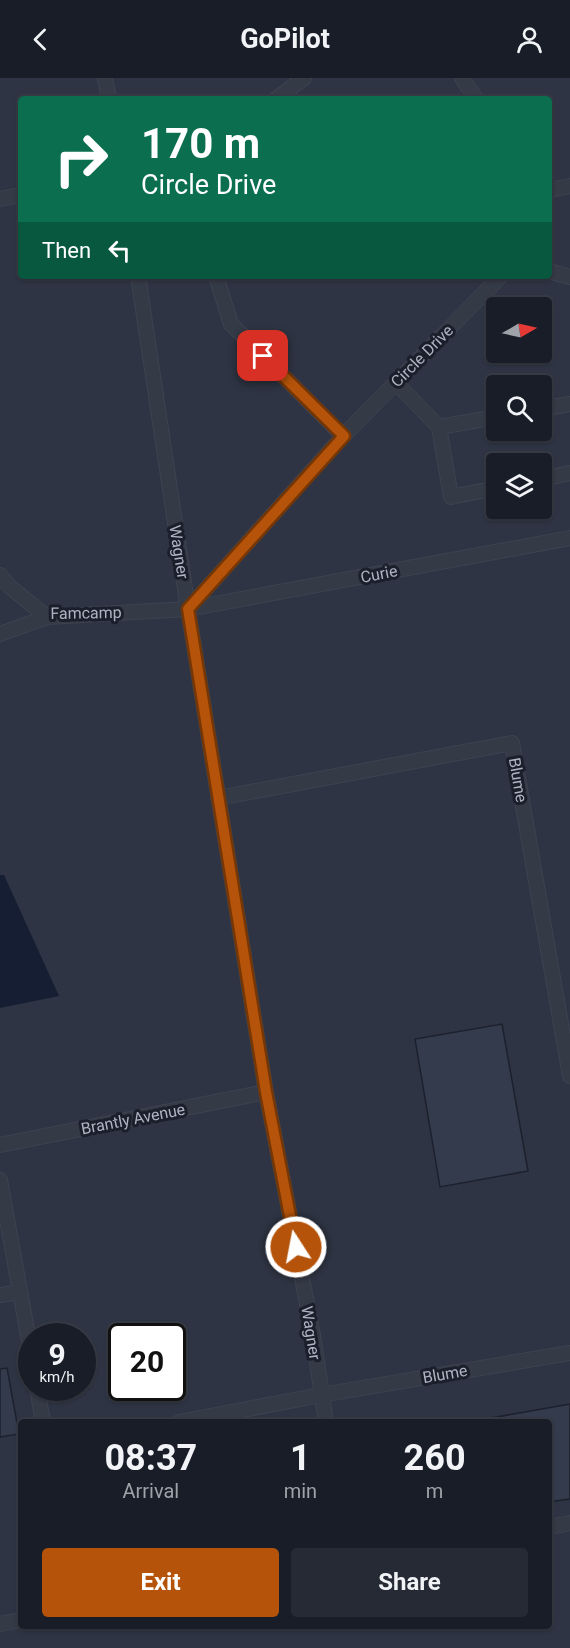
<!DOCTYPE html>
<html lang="en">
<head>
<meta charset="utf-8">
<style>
	:root { --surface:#191d28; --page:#262a34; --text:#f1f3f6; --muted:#9fa2a8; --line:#373b45; --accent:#b45309 }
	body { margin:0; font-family:Roboto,sans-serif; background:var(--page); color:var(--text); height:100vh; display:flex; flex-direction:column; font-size:22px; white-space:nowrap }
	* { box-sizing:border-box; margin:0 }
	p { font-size:20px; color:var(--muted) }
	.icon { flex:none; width:33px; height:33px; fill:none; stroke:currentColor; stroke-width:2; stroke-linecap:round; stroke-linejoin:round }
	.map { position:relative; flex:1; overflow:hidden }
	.panel { position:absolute; left:18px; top:1341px; width:534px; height:210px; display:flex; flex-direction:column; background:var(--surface); border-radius:6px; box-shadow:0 2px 4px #0004,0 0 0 2px var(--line) }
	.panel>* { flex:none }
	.banner { position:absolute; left:18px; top:18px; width:534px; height:183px; border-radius:6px; box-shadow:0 2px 4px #0004,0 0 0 2px var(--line); background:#0b6e4f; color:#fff; overflow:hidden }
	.needle { width:39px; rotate:81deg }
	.fabs { position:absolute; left:486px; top:219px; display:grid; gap:12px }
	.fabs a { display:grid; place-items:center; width:66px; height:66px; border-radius:6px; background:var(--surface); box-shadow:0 2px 4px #0004,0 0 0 2px var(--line); font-size:30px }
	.speed { position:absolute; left:18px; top:1245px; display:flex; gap:12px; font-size:30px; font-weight:700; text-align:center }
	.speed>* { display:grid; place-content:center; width:78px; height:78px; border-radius:50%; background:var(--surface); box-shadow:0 2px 4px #0004,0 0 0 2px var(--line); line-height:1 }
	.speed small { font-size:15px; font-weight:400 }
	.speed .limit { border:3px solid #111; border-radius:9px; background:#fff; color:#111 }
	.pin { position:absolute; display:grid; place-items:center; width:51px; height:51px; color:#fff; margin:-26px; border-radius:12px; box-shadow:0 3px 9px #0006 }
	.me { position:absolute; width:66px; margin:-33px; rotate:349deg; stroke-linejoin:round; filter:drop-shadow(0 0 4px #0008) }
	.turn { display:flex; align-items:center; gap:21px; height:126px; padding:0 24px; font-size:27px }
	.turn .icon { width:78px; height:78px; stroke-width:2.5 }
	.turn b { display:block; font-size:42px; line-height:51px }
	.then { display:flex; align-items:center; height:57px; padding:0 24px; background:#0003; gap:12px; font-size:22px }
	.eta { display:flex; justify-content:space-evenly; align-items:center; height:102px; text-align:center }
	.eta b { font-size:36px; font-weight:700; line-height:42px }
	.cta { display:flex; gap:12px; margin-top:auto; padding:12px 24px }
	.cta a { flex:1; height:69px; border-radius:6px; background:var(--accent); color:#fff; font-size:24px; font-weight:700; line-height:69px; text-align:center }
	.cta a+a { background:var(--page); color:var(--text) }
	header { display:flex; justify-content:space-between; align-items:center; height:78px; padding:0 24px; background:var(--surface); font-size:27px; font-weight:700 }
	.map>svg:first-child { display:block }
	.airport { fill:#2e3443; fill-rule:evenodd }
	.water { fill:#151e32 }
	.building { fill:#333b4c; stroke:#1c212d; stroke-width:1.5 }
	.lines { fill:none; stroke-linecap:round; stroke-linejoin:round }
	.service-casing { stroke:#3d4350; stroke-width:16 }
	.service { stroke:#343a46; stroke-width:14 }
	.route-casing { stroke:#753606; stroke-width:15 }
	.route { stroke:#b45309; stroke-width:10 }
	.labels { text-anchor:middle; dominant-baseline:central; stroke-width:6; stroke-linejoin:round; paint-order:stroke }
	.street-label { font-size:16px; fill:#aeb4c3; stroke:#1a1f2b }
</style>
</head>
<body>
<header><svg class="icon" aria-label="back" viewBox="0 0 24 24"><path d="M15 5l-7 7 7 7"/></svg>GoPilot<svg class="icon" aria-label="person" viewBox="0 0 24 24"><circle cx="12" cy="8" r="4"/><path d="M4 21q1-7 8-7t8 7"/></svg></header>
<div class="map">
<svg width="570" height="1570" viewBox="0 0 570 1570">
	<rect width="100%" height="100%" fill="#212736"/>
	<path class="airport" d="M0 0H570V1570H0ZM21 21H549V198H21ZM496 230H542V274H496ZM496 308H542V352H496ZM496 386H542V430H496ZM32 1258H82V1310H32ZM122 1258H172V1310H122ZM21 1344H549V1548H21Z"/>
	<path class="water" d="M0 797H4L59 918 0 930Z"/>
	<path class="building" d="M502 946 528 1093 440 1109 415 961Z
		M7 1290 19 1356 0 1359V1291Z
		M570 1326V1421L549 1424V1344L474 1343Z"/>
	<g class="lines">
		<g class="service-casing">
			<path id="service" d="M105 0 109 21
				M462 0 476 21
				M276 21 304 0
				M549 112 570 108
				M0 121 21 117
				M549 193 570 199
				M138 198 188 531 266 1014 313 1257 326 1344
				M216 198 231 246 343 358 501 198
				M396 305 439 349 496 339
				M542 331 570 326
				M439 349 451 419 496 410
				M542 401 570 395
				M0 497 10 509 47 539 188 531 570 460
				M188 531 343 358
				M0 556 47 539
				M218 720 512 665 570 998
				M0 1067 266 1014
				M0 1102 32 1280
				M0 1217 20 1214
				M37 1310 43 1344
				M179 1344 321 1317 570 1275
				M549 1449 570 1445
				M0 1546 21 1542"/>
		</g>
		<use href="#service" class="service"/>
	</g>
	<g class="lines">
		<g class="route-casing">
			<path id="route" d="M263 278 344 358 188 531 266 1014 296 1169"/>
		</g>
		<use href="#route" class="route"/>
	</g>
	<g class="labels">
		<g class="street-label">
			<text transform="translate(422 278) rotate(-45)">Circle Drive</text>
			<text transform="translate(179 474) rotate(81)">Wagner</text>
			<text transform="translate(379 496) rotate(-11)">Curie</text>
			<text transform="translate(86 535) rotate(-1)">Famcamp</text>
			<text transform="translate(518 702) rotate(80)">Blume</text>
			<text transform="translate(133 1041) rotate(-11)">Brantly Avenue</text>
			<text transform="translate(311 1255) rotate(81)">Wagner</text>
			<text transform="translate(445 1296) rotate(-10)">Blume</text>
		</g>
	</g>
</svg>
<div class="fabs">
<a><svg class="needle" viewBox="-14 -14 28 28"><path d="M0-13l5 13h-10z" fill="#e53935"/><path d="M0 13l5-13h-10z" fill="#9fa2a8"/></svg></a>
<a><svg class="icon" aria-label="search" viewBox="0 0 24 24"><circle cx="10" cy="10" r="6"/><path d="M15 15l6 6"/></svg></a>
<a><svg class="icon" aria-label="layers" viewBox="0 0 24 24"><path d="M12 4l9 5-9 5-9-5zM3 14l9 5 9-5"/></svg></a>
</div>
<div class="speed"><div>9<small>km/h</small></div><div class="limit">20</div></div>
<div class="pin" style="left:263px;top:278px;background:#d93025"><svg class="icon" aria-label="arrive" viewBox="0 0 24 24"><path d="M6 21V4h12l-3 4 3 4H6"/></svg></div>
<svg class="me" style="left:296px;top:1169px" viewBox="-20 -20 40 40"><circle r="17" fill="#b45309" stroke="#fff" stroke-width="3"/><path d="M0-11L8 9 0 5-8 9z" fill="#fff"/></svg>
<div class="banner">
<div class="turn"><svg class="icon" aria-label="right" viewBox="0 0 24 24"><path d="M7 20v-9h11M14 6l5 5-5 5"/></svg><div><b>170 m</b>Circle Drive</div></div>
<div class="then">Then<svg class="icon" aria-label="left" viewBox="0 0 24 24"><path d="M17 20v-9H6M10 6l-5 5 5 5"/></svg></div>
</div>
<section class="panel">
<div class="eta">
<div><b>08:37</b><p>Arrival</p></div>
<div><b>1</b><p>min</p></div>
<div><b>260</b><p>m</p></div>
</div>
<div class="cta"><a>Exit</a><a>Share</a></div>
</section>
</div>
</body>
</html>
